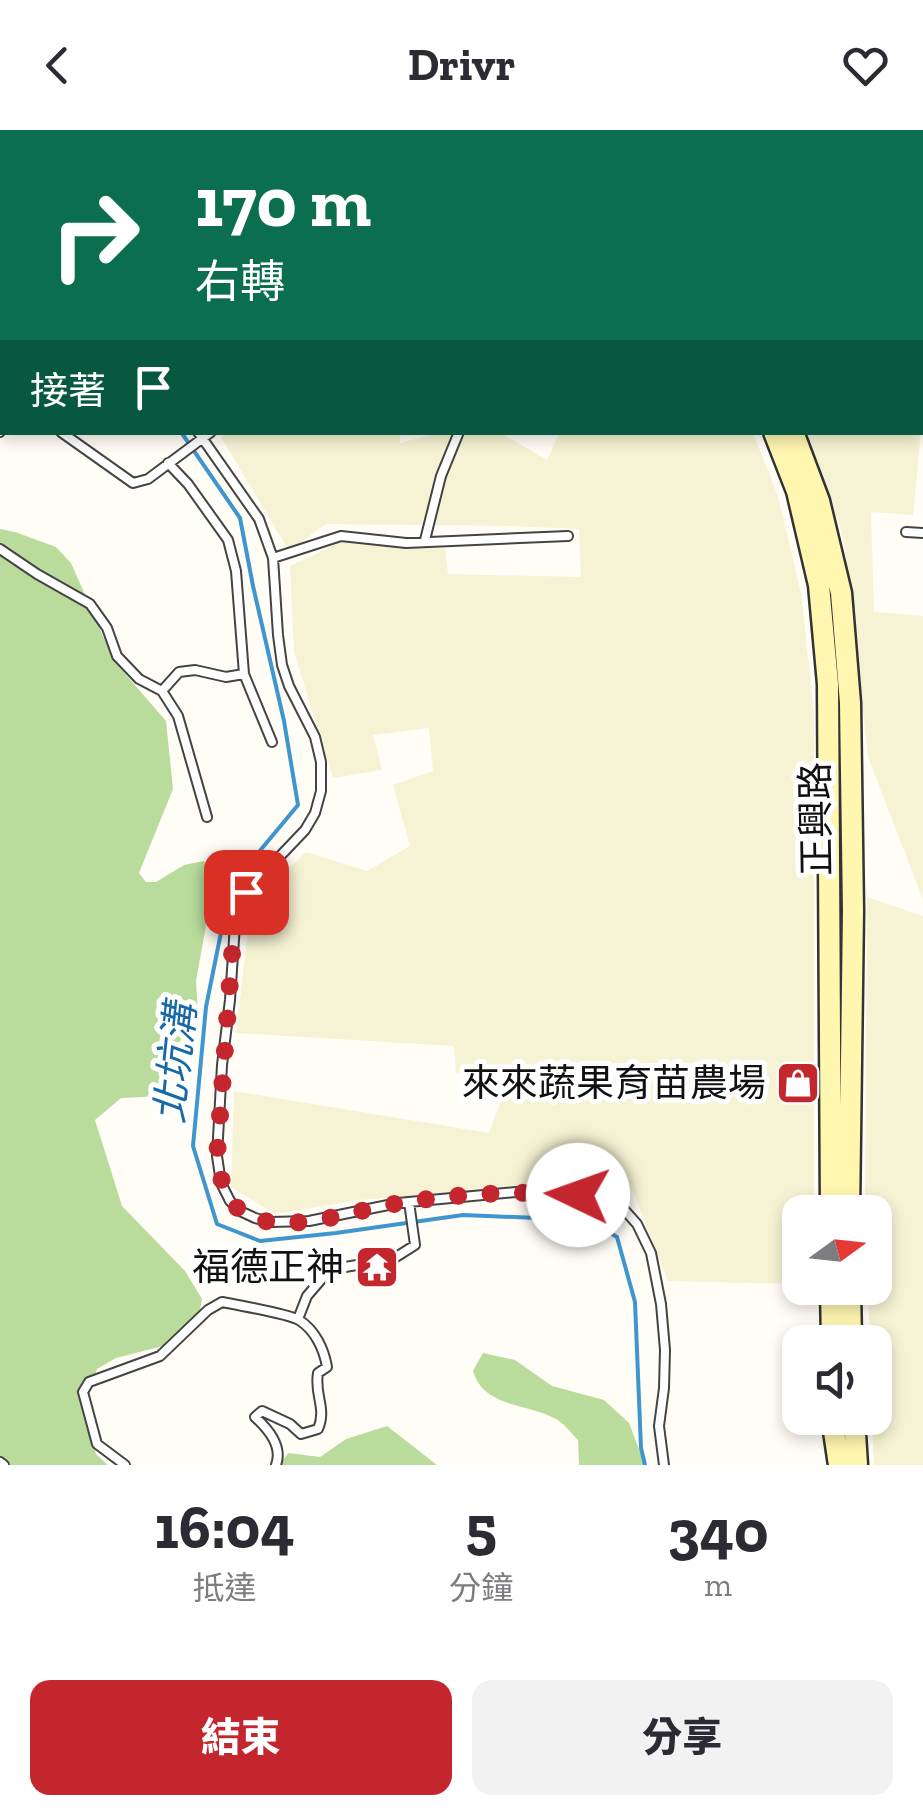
<!DOCTYPE html>
<html lang="zh-TW">
<head>
<meta charset="utf-8">
<style>
	:root { --surface:#fff; --page:#f2f2f3; --text:#2b2b33; --muted:#7c7c81; --accent:#c4262e }
	body { margin:0; font-family:"Zilla Slab","Noto Sans TC",serif; background:var(--page); color:var(--text); height:100vh; display:flex; flex-direction:column; font-size:38px; white-space:nowrap }
	* { box-sizing:border-box; margin:0 }
	p { font-size:32px; color:var(--muted) }
	.icon { flex:none; width:55px; height:55px; fill:none; stroke:currentColor; stroke-width:2; stroke-linecap:round; stroke-linejoin:round }
	.map { position:relative; height:1335px; overflow:hidden }
	.sheet { display:flex; flex-direction:column; background:var(--surface); flex:1 }
	.sheet>* { flex:none }
	.banner { position:absolute; left:0px; top:0px; width:925px; height:305px; box-shadow:0 5px 15px #0003; background:#0b6e4f; color:#fff; overflow:hidden }
	.needle { width:65px; rotate:75deg }
	.controls { position:absolute; left:782px; top:1065px; display:grid; gap:20px }
	.controls a { display:grid; place-items:center; width:110px; height:110px; border-radius:20px; background:var(--surface); box-shadow:0 5px 15px #0003; font-size:50px }
	.pin { position:absolute; display:grid; place-items:center; width:85px; height:85px; color:#fff; margin:-42px; border-radius:20px; box-shadow:0 5px 15px #0006 }
	.me { position:absolute; width:110px; margin:-55px; rotate:273deg; stroke-linejoin:round; filter:drop-shadow(0 0 8px #0008) }
	.turn { display:flex; align-items:center; gap:35px; height:210px; padding:0 30px; font-size:45px }
	.turn .icon { width:130px; height:130px; stroke-width:2.5 }
	.turn b { display:block; font-size:70px; line-height:85px }
	.then { display:flex; align-items:center; height:95px; padding:0 30px; background:#0003; gap:20px; font-size:38px }
	.eta { display:flex; justify-content:space-evenly; align-items:center; height:170px; text-align:center }
	.eta b { font-size:60px; font-weight:800; line-height:70px }
	.cta { display:flex; gap:20px; margin-top:auto; padding:20px 30px }
	.cta a { flex:1; height:115px; border-radius:20px; background:var(--accent); color:#fff; font-size:40px; font-weight:800; line-height:115px; text-align:center }
	.cta a+a { background:var(--page); color:var(--text) }
	header { display:flex; justify-content:space-between; align-items:center; height:130px; padding:0 30px; background:var(--surface); font-size:45px; font-weight:800 }
	.map>svg:first-child { display:block }
	.farmland { fill:#f6f3d4 }
	.forest { fill:#b9dc9c }
	.lines { fill:none; stroke-linecap:round; stroke-linejoin:round }
	.stream { stroke:#3f96cf; stroke-width:4 }
	.lane-casing { stroke:#444; stroke-width:12 }
	.secondary-casing { stroke:#333; stroke-width:25 }
	.lane { stroke:#fff; stroke-width:8 }
	.secondary { stroke:#fff6b0; stroke-width:20 }
	.route { stroke:#c4262e; stroke-width:18; stroke-dasharray:0 32.4 }
	.labels { text-anchor:middle; dominant-baseline:central; stroke-width:10; stroke-linejoin:round; paint-order:stroke }
	.street-label { font-size:38px; fill:#111; stroke:#fff }
	.poi-label { font-size:38px; fill:#111; stroke:#fff; text-anchor:end }
	.water-label { font-size:40px; font-style:italic; fill:#1768a6; stroke:#fff }
</style>
</head>
<body>
<header><svg class="icon" aria-label="back" viewBox="0 0 24 24"><path d="M15 5l-7 7 7 7"/></svg>Drivr<svg class="icon" aria-label="heart" viewBox="0 0 24 24"><path d="M12 20l-8-8c-3-5 5-10 8-4 3-6 11-1 8 4z"/></svg></header>
<div class="map">
<svg width="923" height="1335" viewBox="0 0 923 1335">
	<rect width="100%" height="100%" fill="#fffdf5"/>
	<path class="farmland" d="M0 0H195L197 2H2V224L0 225Z
		M231 302H400V313L438 303H501L547 330 559 303H753L778 366 801 463 814 583V1082H800V1154L668 1151 632 1059 585 1050 361 1070 275 1084 231 1057 234 961 489 1003 510 947 456 943 454 916 236 903 251 775 306 722 367 741 410 716 393 655 433 641 429 598 373 605 382 640 333 648 294 522 290 436 354 406 445 419 448 444 581 447 579 399 510 396 326 394 289 421 221 307Z
		M801 303H921L913 385 871 382 874 482 923 486V770L868 627 846 425 840 396Z
		M867 767 923 786V1335H874L872 1288H875V1212H870L868 1158H875V1082H866L865 1076Z"/>
	<path class="forest" d="M0 399 15 402 56 417 71 433 114 531 166 591 173 659 139 743 146 752H156L184 735 204 731 214 751 196 851 198 884 166 932 165 966 121 968 95 990 122 1076 185 1141 202 1169 200 1180 171 1214 116 1228 97 1239 84 1281 96 1324 108 1335H0Z
		M483 1223 515 1230 552 1256 604 1270 629 1293 645 1335H579L578 1310C571 1303 563 1292 554 1288 527 1273 484 1278 473 1241Z
		M387 1296 437 1335H280L288 1323 320 1327 346 1309Z"/>
	<g class="lines">
		<path class="stream" d="M238 0 240 2
			M181 302 240 388 253 456 284 591 298 675 249 734 227 773 206 877 193 1016 217 1094 260 1111 336 1103 463 1085 588 1090 617 1107 635 1172 641 1318 645 1335"/>
		<g class="lane-casing">
			<path id="lane" d="M206 0 208 2
				M264 0 266 2
				M710 2 712 0
				M922 165H923
				M0 302 2 299
				M61 302 133 353 148 349 211 302
				M198 302 259 389 273 428 278 505 282 535 289 556 315 607 321 632V661L315 683 305 700 245 763 236 779 230 870 222 935 217 1026 221 1053 230 1071 240 1081 255 1088 271 1092 309 1091 398 1073 516 1062 603 1067 620 1075 637 1094 651 1123 661 1174 665 1220 664 1258 659 1296 664 1335
				M168 333 188 354 228 410 236 441 244 544 272 612
				M906 402 923 403
				M425 410 441 346 459 302
				M0 419 37 444 90 474 107 498 117 526 139 549 162 561 178 586 207 687
				M273 428 341 406 406 413 568 406
				M162 561 179 542 195 540 226 547 244 544
				M298 1189 307 1166 326 1144 345 1137 393 1129 415 1115 409 1072
				M0 1332 4 1335
				M125 1335 97 1314 83 1262 89 1252 160 1226 208 1180 222 1172C238 1175 288 1184 299 1190 315 1200 324 1219 327 1237L318 1243C314 1265 327 1278 318 1299L301 1304 290 1294 262 1281 255 1287C268 1299 283 1316 276 1335"/>
		</g>
		<g class="secondary-casing">
			<path id="secondary" d="M598 0 600 2
				M619 0 621 2
				M774 302 797 361 819 455 828 554 831 1082
				M793 302 819 371 841 463 850 573 853 781 849 1082
				M831 1158 832 1212
				M850 1158 851 1212
				M832 1288 839 1335
				M854 1288 857 1335"/>
		</g>
		<use href="#lane" class="lane"/>
		<use href="#secondary" class="secondary"/>
	</g>
	<g class="lines">
		<path class="route" d="M246 762 236 779 234 798 217 1026C221 1053 226 1078 255 1088 294 1103 359 1079 400 1073 458 1064 519 1060 578 1065"/>
	</g>
	<defs>
		<g id="shop-square" transform="scale(2.25)"><rect x="-9" y="-9" width="18" height="18" rx="4" fill="#c4262e" stroke="#fff"/><path d="M-5-2.5h2.3a2.7 3.5 0 0 1 5.4 0H5L5.5 6h-11ZM-1.5-2.5h3a1.5 2.3 0 0 0-3 0Z" fill="#fff"/></g>
		<g id="temple-square" transform="scale(2.25)"><rect x="-9" y="-9" width="18" height="18" rx="4" fill="#c4262e" stroke="#fff"/><path d="M0-6L5-2H3V0L6.5 2.5H4V6H1.5V3h-3V6H-4V2.5H-6.5L-3 0V-2H-5Z" fill="#fff"/></g>
	</defs>
	<g fill-rule="evenodd">
		<use href="#shop-square" x="798" y="953"/>
		<use href="#temple-square" x="377" y="1137"/>
	</g>
	<g class="labels">
		<g class="street-label">
			<text transform="translate(816 689) rotate(-91)">正興路</text>
		</g>
		<g class="poi-label">
			<text x="766" y="953">來來蔬果育苗農場</text>
			<text x="344" y="1137">福德正神</text>
		</g>
		<g class="water-label">
			<text transform="translate(175 933) rotate(-84)">北坑溝</text>
		</g>
	</g>
</svg>
<div class="controls">
<a><svg class="needle" viewBox="-14 -14 28 28"><path d="M0-13l5 13h-10z" fill="#e53935"/><path d="M0 13l5-13h-10z" fill="#7c7c81"/></svg></a>
<a><svg class="icon" aria-label="sound" viewBox="0 0 24 24"><path d="M4 9h4l5-4v14l-5-4H4zM17 9q2 3 0 6"/></svg></a>
</div>
<div class="pin" style="left:246px;top:762px;background:#d93025"><svg class="icon" aria-label="arrive" viewBox="0 0 24 24"><path d="M6 21V4h12l-3 4 3 4H6"/></svg></div>
<svg class="me" style="left:578px;top:1065px" viewBox="-20 -20 40 40"><circle r="19" fill="#fff"/><path d="M0-13L10 11 0 6-10 11z" fill="#c4262e"/></svg>
<div class="banner">
<div class="turn"><svg class="icon" aria-label="right" viewBox="0 0 24 24"><path d="M7 20v-9h11M14 6l5 5-5 5"/></svg><div><b>170 m</b>右轉</div></div>
<div class="then">接著<svg class="icon" aria-label="arrive" viewBox="0 0 24 24"><path d="M6 21V4h12l-3 4 3 4H6"/></svg></div>
</div>
</div>
<section class="sheet">
<div class="eta">
<div><b>16:04</b><p>抵達</p></div>
<div><b>5</b><p>分鐘</p></div>
<div><b>340</b><p>m</p></div>
</div>
<div class="cta"><a>結束</a><a>分享</a></div>
</section>
</body>
</html>
